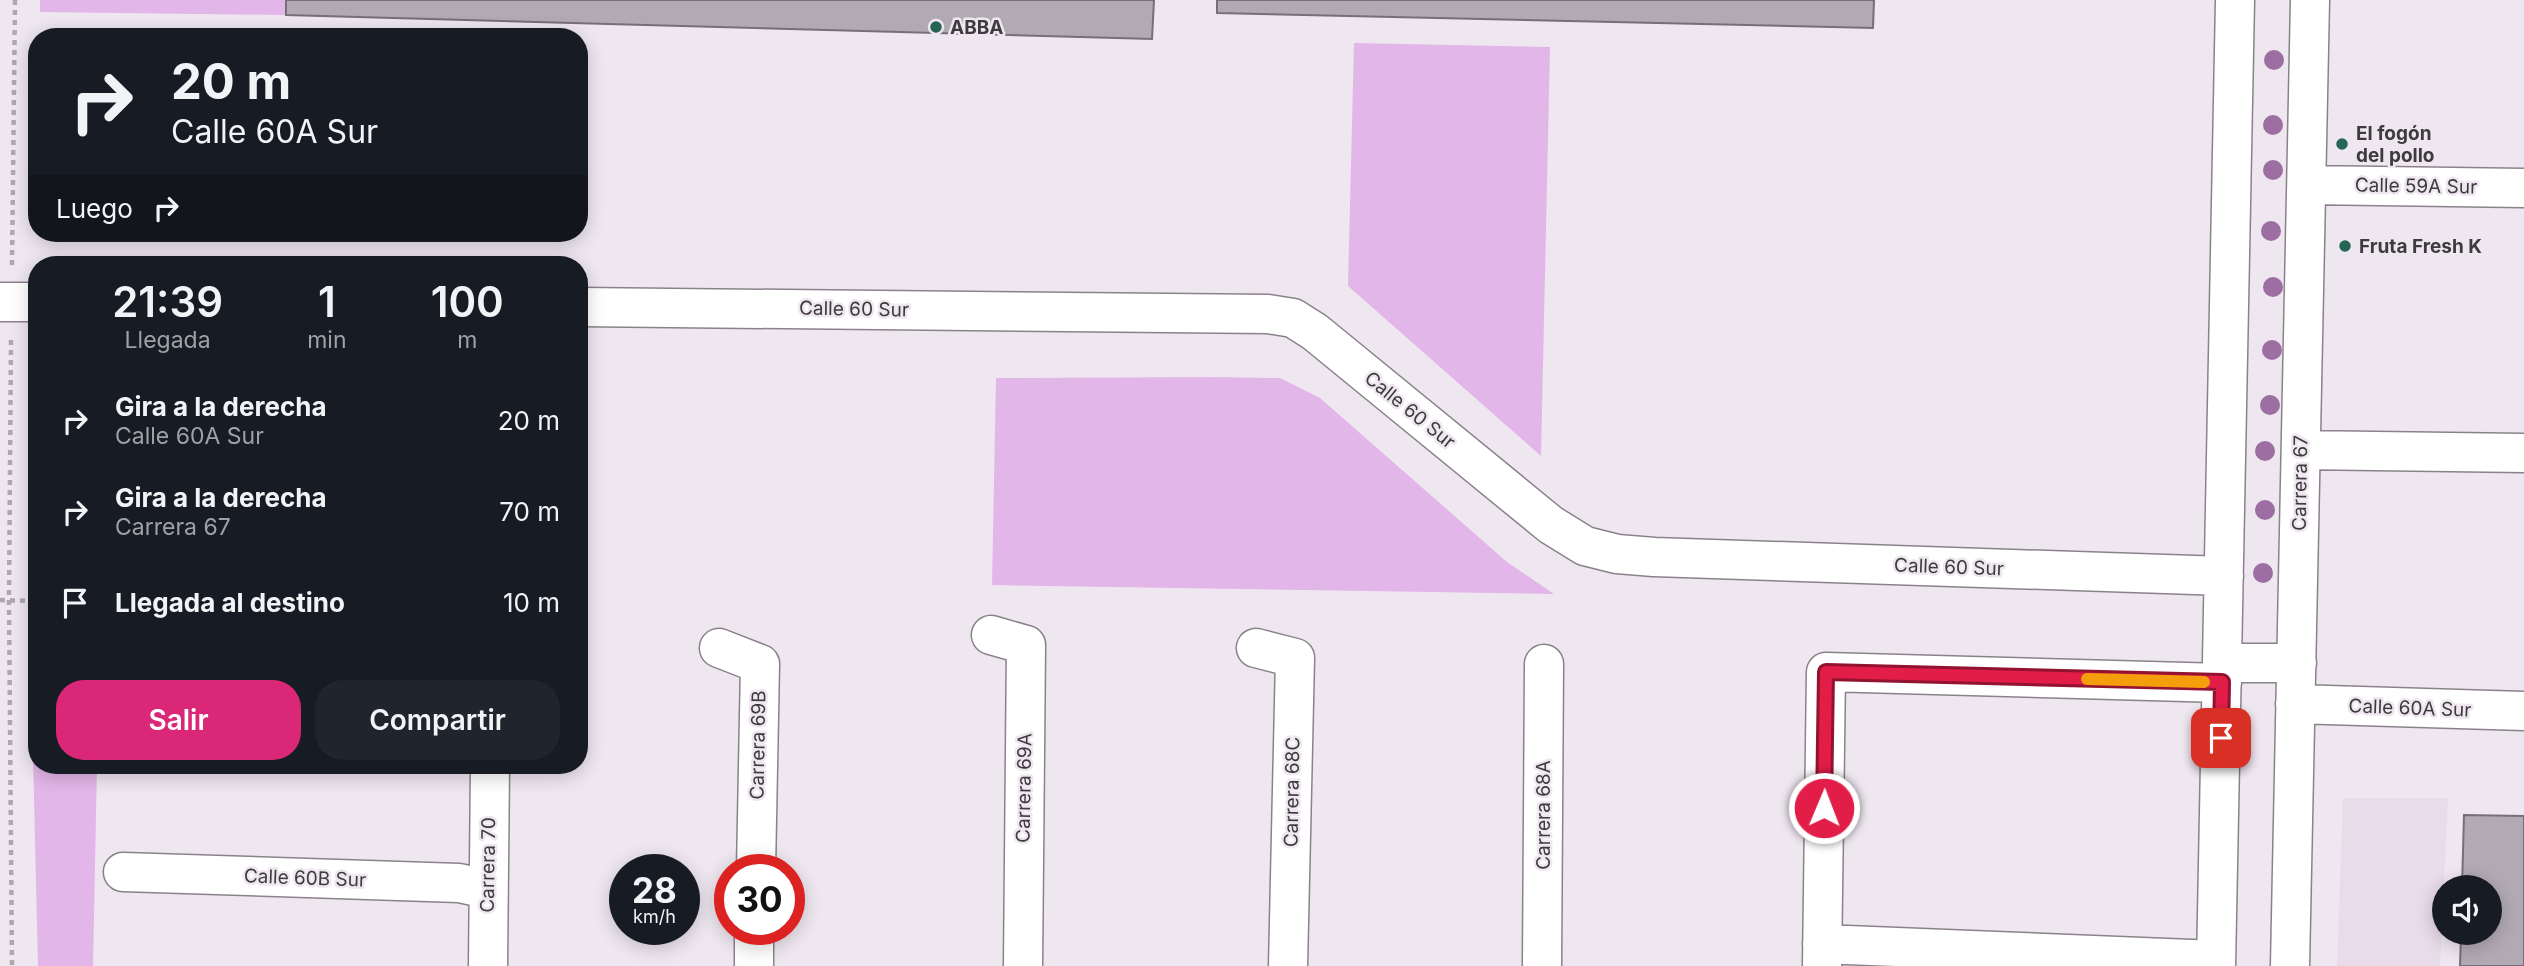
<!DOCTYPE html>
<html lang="es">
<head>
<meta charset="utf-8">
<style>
	:root { --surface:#171b24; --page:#20242c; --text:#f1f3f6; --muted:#9ea1a6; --accent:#db2777 }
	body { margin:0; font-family:Inter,sans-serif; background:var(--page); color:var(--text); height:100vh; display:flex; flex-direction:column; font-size:26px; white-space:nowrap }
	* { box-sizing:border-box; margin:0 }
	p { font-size:23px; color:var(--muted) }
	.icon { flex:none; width:38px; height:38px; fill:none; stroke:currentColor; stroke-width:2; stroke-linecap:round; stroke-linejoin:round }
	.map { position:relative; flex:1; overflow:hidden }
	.panel { position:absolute; left:28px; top:256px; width:560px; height:518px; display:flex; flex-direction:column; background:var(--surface); border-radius:28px; box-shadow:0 4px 18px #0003 }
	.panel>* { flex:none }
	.guide { position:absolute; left:28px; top:28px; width:560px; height:214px; border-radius:28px; box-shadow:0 4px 18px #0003; background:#171b24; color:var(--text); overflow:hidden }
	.controls { position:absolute; left:2432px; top:875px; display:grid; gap:14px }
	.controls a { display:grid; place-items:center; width:70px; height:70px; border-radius:50%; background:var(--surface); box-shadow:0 4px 18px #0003; font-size:35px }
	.speed { position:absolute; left:609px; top:854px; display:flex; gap:14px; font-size:35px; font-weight:700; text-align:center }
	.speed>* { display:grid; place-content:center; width:91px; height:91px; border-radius:50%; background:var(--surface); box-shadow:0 4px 18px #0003; line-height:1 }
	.speed small { font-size:18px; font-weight:400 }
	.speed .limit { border:10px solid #d22; background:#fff; color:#111 }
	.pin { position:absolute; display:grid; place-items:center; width:60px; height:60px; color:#fff; margin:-30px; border-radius:14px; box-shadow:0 4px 10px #0006 }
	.me { position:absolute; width:77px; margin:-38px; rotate:1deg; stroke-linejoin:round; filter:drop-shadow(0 0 5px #0008) }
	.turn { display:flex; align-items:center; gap:24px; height:147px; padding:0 28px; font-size:32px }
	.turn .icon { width:91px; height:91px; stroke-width:2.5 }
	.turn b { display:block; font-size:49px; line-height:60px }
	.then { display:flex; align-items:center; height:66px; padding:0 28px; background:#0003; gap:14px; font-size:26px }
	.eta { display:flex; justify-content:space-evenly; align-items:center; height:119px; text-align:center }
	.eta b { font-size:42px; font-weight:600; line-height:49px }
	.action { display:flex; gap:14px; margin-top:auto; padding:14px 28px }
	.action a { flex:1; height:80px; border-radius:28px; background:var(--accent); color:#fff; font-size:28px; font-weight:600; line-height:80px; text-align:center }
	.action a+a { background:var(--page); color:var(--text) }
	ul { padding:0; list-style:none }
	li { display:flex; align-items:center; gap:21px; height:91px; padding:0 28px }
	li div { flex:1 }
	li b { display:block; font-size:26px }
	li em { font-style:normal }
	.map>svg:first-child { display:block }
	.built { fill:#e8dbea }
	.green { fill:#e3b6e9 }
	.building { fill:#b2aab3; stroke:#766f77; stroke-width:2 }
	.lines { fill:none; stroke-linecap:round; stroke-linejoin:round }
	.minor-casing { stroke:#8a828b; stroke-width:41 }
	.path { stroke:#ada7ae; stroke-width:4.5; stroke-dasharray:5 5; stroke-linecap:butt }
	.minor { stroke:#fff; stroke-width:38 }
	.tree { fill:#9c6ea2 }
	.route-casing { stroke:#92132f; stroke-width:18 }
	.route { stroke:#e11d48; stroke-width:12 }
	.slow { stroke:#f59e0b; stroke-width:12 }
	.poi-dot { fill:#246554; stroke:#efe7f0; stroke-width:2.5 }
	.labels { text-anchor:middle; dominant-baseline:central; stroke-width:5; stroke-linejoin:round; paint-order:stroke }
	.poi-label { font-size:19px; font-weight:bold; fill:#3e3b3e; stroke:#efe7f0; text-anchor:start }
	.street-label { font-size:19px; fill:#3e3b3e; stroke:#efe7f0 }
</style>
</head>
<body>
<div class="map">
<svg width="2524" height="966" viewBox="0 0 2524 966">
	<rect width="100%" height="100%" fill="#efe7f0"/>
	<path class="built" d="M2343 798H2448L2440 966H2337Z"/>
	<path class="green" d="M40 0H286V15L40 12Z
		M1354 43 1550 47 1541 456 1348 286Z
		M1216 377 1280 378 1320 398 1507 562 1554 594 992 585 996 378Z
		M30 629H37V765H97L93 966H38Z"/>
	<path class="building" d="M286 0H1154L1152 39 286 15Z
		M1217 0H1874L1873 28 1217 13Z
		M2464 815 2524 816V966H2460L2461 933H2490V887H2462Z"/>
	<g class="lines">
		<g class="minor-casing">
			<path id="minor" d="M2307 185 2524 188
				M0 302H37
				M579 307 1268 314 1293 318 1315 332 1551 525 1585 546 1617 554 1654 557 2224 576
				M2301 450 2524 453
				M991 635 1026 645 1023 966
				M719 648 760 664 756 870
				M1256 648 1295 658 1288 966
				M2222 663H2297
				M2295 704 2524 711
				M123 872 459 883 487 889
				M1822 944 2216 960
				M488 966 490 765
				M754 966V929
				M1542 966 1544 664
				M1822 966 1826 672 2222 683
				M2216 966 2235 0
				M2290 966 2310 0"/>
		</g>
		<path class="path" d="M12 265 15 0
			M11 340 9 600 12 966
			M0 600 37 601"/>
		<use href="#minor" class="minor"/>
	</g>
	<g class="tree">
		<circle cx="2274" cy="60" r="10"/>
		<circle cx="2273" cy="125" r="10"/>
		<circle cx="2273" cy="170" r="10"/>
		<circle cx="2271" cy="231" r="10"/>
		<circle cx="2273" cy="287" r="10"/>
		<circle cx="2272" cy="350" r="10"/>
		<circle cx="2270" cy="405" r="10"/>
		<circle cx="2265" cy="451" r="10"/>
		<circle cx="2265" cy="510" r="10"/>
		<circle cx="2263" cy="573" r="10"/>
	</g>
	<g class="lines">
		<g class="route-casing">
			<path id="route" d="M1824 808 1826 672 2222 682 2221 738"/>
		</g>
		<use href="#route" class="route"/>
		<path class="slow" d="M2087 679 2204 682"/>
	</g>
	<g class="poi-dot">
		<circle cx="936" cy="27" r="7"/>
		<circle cx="2342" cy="144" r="7"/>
		<circle cx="2345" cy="246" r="7"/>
	</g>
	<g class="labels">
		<g class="poi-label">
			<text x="950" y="27">ABBA</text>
			<text x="2356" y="133">El fogón<tspan x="2356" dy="22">del pollo</tspan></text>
			<text x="2359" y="246">Fruta Fresh K</text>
		</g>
		<g class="street-label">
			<text transform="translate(2416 186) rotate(1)">Calle 59A Sur</text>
			<text transform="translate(854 309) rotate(1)">Calle 60 Sur</text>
			<text transform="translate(1410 410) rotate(39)">Calle 60 Sur</text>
			<text transform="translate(2300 483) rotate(-89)">Carrera 67</text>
			<text transform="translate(1949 567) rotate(2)">Calle 60 Sur</text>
			<text transform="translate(2410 708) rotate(2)">Calle 60A Sur</text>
			<text transform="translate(758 745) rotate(-89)">Carrera 69B</text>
			<text transform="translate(1024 788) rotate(-89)">Carrera 69A</text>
			<text transform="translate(1292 792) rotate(-89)">Carrera 68C</text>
			<text transform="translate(1543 815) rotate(-90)">Carrera 68A</text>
			<text transform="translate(488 865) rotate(-89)">Carrera 70</text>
			<text transform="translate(305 878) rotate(2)">Calle 60B Sur</text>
		</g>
	</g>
</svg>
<div class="controls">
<a><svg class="icon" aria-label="sound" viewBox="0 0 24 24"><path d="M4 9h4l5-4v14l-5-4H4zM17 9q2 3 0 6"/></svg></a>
</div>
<div class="speed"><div>28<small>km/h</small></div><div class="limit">30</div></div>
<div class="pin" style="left:2221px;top:738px;background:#d93025"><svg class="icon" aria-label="arrive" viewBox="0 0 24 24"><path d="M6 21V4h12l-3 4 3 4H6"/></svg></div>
<svg class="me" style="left:1824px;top:808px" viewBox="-20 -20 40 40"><circle r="17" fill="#e11d48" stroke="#fff" stroke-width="3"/><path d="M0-11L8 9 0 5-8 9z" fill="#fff"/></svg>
<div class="guide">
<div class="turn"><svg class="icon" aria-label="right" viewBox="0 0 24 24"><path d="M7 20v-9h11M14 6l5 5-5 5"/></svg><div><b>20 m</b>Calle 60A Sur</div></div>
<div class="then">Luego<svg class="icon" aria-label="right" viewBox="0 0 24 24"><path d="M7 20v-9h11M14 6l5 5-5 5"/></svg></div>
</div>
<section class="panel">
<div class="eta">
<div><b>21:39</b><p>Llegada</p></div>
<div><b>1</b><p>min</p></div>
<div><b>100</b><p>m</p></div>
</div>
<ul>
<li><svg class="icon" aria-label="right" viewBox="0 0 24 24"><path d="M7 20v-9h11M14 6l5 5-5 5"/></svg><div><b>Gira a la derecha</b><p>Calle 60A Sur</p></div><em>20 m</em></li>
<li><svg class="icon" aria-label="right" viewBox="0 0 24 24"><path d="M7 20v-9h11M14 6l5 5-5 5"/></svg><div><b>Gira a la derecha</b><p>Carrera 67</p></div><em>70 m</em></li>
<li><svg class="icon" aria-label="arrive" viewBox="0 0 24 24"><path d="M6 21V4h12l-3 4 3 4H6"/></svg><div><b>Llegada al destino</b></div><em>10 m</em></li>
</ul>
<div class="action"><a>Salir</a><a>Compartir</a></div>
</section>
</div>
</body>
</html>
